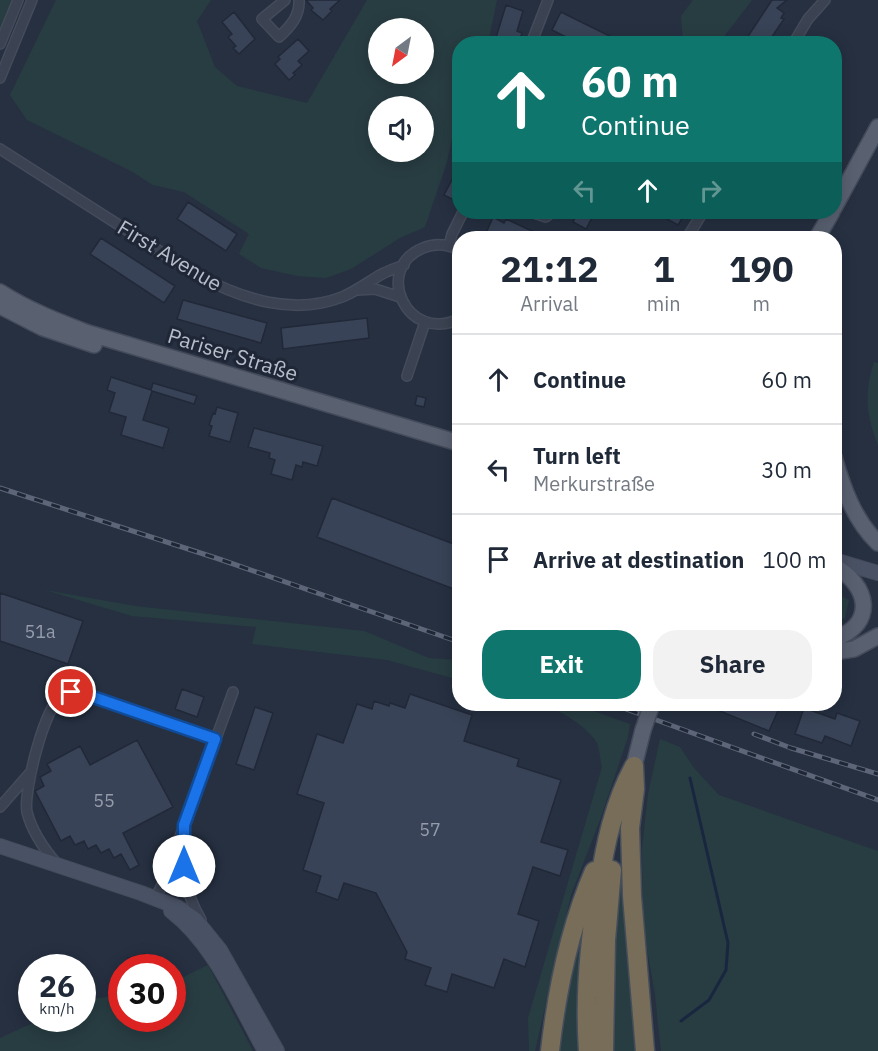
<!DOCTYPE html>
<html lang="en">
<head>
<meta charset="utf-8">
<style>
	:root { --surface:#fff; --page:#f2f2f3; --text:#1f2937; --muted:#747a83; --line:#e0e1e3; --accent:#0f766e }
	body { margin:0; font-family:"IBM Plex Sans",sans-serif; background:var(--page); color:var(--text); height:100vh; display:flex; flex-direction:column; font-size:22px; white-space:nowrap }
	* { box-sizing:border-box; margin:0 }
	p { font-size:20px; color:var(--muted) }
	.icon { flex:none; width:33px; height:33px; fill:none; stroke:currentColor; stroke-width:2; stroke-linecap:round; stroke-linejoin:round }
	.map { position:relative; flex:1; overflow:hidden }
	.side { position:absolute; left:452px; top:231px; width:390px; height:480px; display:flex; flex-direction:column; background:var(--surface); border-radius:24px; box-shadow:0 3px 15px #0003 }
	.side>* { flex:none }
	.banner { position:absolute; left:452px; top:36px; width:390px; height:183px; border-radius:24px; box-shadow:0 3px 15px #0003; background:#0f766e; color:#fff; overflow:hidden }
	.needle { width:39px; rotate:212deg }
	.buttons { position:absolute; left:368px; top:18px; display:grid; gap:12px }
	.buttons a { display:grid; place-items:center; width:66px; height:66px; border-radius:50%; background:var(--surface); box-shadow:0 3px 15px #0003; font-size:30px }
	.speed { position:absolute; left:18px; top:954px; display:flex; gap:12px; font-size:30px; font-weight:700; text-align:center }
	.speed>* { display:grid; place-content:center; width:78px; height:78px; border-radius:50%; background:var(--surface); box-shadow:0 3px 15px #0003; line-height:1 }
	.speed small { font-size:15px; font-weight:400 }
	.speed .limit { border:9px solid #d22; background:#fff; color:#111 }
	.pin { position:absolute; display:grid; place-items:center; width:51px; height:51px; color:#fff; margin:-26px; border:3px solid #fff; border-radius:50%; box-shadow:0 2px 6px #0007 }
	.me { position:absolute; width:66px; margin:-33px; rotate:0deg; stroke-linejoin:round; filter:drop-shadow(0 0 4px #0008) }
	.turn { display:flex; align-items:center; gap:21px; height:126px; padding:0 30px; font-size:27px }
	.turn .icon { width:78px; height:78px; stroke-width:2.5 }
	.turn b { display:block; font-size:42px; line-height:51px }
	.lanes { display:flex; align-items:center; height:57px; padding:0 30px; background:#0003; justify-content:center; gap:30px; direction:ltr }
	.lanes .off { opacity:.35 }
	.eta { display:flex; justify-content:space-evenly; align-items:center; height:102px; text-align:center }
	.eta b { font-size:36px; font-weight:700; line-height:42px }
	.primary-button { display:flex; gap:12px; margin-top:auto; padding:12px 30px }
	.primary-button a { flex:1; height:69px; border-radius:24px; background:var(--accent); color:#fff; font-size:24px; font-weight:700; line-height:69px; text-align:center }
	.primary-button a+a { background:var(--page); color:var(--text) }
	ul { padding:0; list-style:none }
	li { display:flex; align-items:center; gap:18px; height:90px; padding:0 30px; border-top:2px solid var(--line) }
	li div { flex:1 }
	li b { display:block; font-size:22px }
	li em { font-style:normal }
	.map>svg:first-child { display:block }
	.green { fill:#283d42; fill-rule:evenodd }
	.lines { fill:none; stroke-linecap:round; stroke-linejoin:round }
	.stream { stroke:#192640; stroke-width:3 }
	.building { fill:#384357; stroke:#212938; stroke-width:1.5 }
	.street-casing { stroke:#444b5a; stroke-width:12 }
	.secondary-casing { stroke:#444b5a; stroke-width:16 }
	.primary-casing { stroke:#444b5a; stroke-width:18 }
	.highway-casing { stroke:#454d5b; stroke-width:21 }
	.street { stroke:#3b4251; stroke-width:9 }
	.secondary { stroke:#495164; stroke-width:14 }
	.primary { stroke:#596171; stroke-width:15 }
	.highway { stroke:#776d58; stroke-width:18 }
	.rail-casing { stroke:#5d6678; stroke-width:5 }
	.rail { stroke:#1f2736; stroke-width:3; stroke-dasharray:9; stroke-linecap:butt }
	.primary-bridge-casing { stroke:#444b5a; stroke-width:18; stroke-linecap:butt }
	.primary-bridge { stroke:#596171; stroke-width:15 }
	.route-casing { stroke:#114b97; stroke-width:15 }
	.route { stroke:#1a73e8; stroke-width:10 }
	.labels { text-anchor:middle; dominant-baseline:central; stroke-width:6; stroke-linejoin:round; paint-order:stroke }
	.number-label { font-size:18px; fill:#959cac }
	.street-label { font-size:21px; fill:#b7bdcb; stroke:#1f2736 }
</style>
</head>
<body>
<div class="map">
<svg width="878" height="1051" viewBox="0 0 878 1051">
	<rect width="100%" height="100%" fill="#263041"/>
	<path class="green" d="M0 0H14L0 32Z
		M56 0H211L197 21 215 67 237 86 307 103 367 0H497L488 43 459 44V125L454 129 447 162 425 227 400 238 351 269 326 278 297 276 261 268 239 254 249 234 184 192 153 185 131 171 27 120 10 95ZM378 28H423V74H378ZM378 106H423V152H378Z
		M693 0H752L719 43H683L681 16Z
		M874 362 878 363V445C866 414 864 394 874 362Z
		M45 590 135 606 364 631 429 658 459 660V680L387 660 252 644 256 627 132 616Z
		M837 594 849 600 845 618 834 623V600Z
		M543 704H574L630 724 628 737 600 820 571 895 535 1051H529L528 1018 602 767C600 760 600 750 597 743 587 726 560 711 543 704Z
		M660 739 680 747 694 768 719 795 878 851V1051H661L655 995 643 925 642 848 648 794Z
		M626 847 640 1051H611L614 935Z
		M591 886 580 1051H554L558 1014Z
		M208 965 253 1051H0V1038L41 1019 82 1018 83 1000 121 995 122 1018H172L173 982Z"/>
	<g class="lines">
		<path class="stream" d="M681 1021 709 1000 726 970 728 943 690 778"/>
	</g>
	<path class="building" d="M306 0H340L330 9 332 11 323 20 311 10 313 8Z
		M772 0H787L777 8 784 13 781 18 784 19 767 44H743Z
		M506 5 523 11 517 31 522 33 518 44H494Z
		M234 12 255 39 239 54 233 48 236 46 228 37 232 34 222 22Z
		M561 12 577 20 626 44H580L552 30Z
		M298 39 309 51 298 61 302 65 293 73 295 75 289 80 275 64 280 59 278 57Z
		M452 180 459 183V195L456 201 444 195Z
		M188 202 237 234 226 251 177 219Z
		M578 212H595L586 229 573 222Z
		M654 212H686L678 225Z
		M493 217 504 223 506 219 547 238H502L487 231Z
		M101 238 175 286 164 303 90 254Z
		M183 300 267 323 261 343 177 319Z
		M367 318 369 338 283 349 281 328Z
		M111 377 151 390 153 383 197 396 194 404 152 391 143 420 169 428 163 448 121 435 126 417 109 412 115 393 107 390Z
		M417 396 426 398 424 407 415 405Z
		M217 407 238 413 230 442 209 436 212 426 209 425 213 413 215 414Z
		M254 428 323 446 317 466 303 462 302 467 296 465 292 480 271 474 275 460 269 458 270 453 248 447Z
		M332 498 459 546V591L317 537Z
		M0 593 83 621 68 664 0 641Z
		M182 689 204 697 197 717 175 709Z
		M410 694 472 715 464 741 519 759 517 766 561 780 541 842 568 850 560 876 533 867 518 914 539 921 525 967 504 959 494 988 452 974 447 992 425 985 431 968 405 959 407 952 376 893 344 883 338 900 316 892 321 876 303 870 324 803 297 794 317 734 343 743 357 704 372 709 374 701 389 706 390 703 405 708Z
		M703 704H775L780 706 769 731Z
		M255 707 273 713 254 770 236 764Z
		M804 708 835 719 837 713 860 721 851 746 825 736 822 743 795 734Z
		M137 740 173 807 123 833 139 865 130 870 121 854 114 858 109 849 101 853 96 845 88 849 84 841 75 845 70 836 61 841 35 791 44 786 40 777 51 771 47 764 80 746 90 765Z
		M145 954 149 968H131L128 958Z"/>
	<g class="lines">
		<g class="street-casing">
			<path id="street" d="M285 0 262 19 279 37C290 27 300 16 299 0
				M0 44 18 0
				M531 44 548 0
				M793 44 808 19 825 0
				M0 78 32 0
				M0 149 197 275C242 299 293 316 342 297 357 291 369 281 382 274 389 270 397 268 404 265
				M531 212 546 217 552 212
				M687 238 703 212
				M449 246 452 234 463 212
				M459 250C447 244 435 243 423 248 373 268 406 344 459 319
				M358 290 375 289 400 297
				M407 376 425 322
				M0 807 30 773
				M184 836C183 869 184 891 201 920
				M57 864C44 849 32 832 27 812 23 792 45 703 63 695 72 690 82 694 90 696L215 739
				M155 899 163 883 233 692"/>
		</g>
		<g class="secondary-casing">
			<path id="secondary" d="M834 560 878 573
				M0 846 141 893 177 907 195 919 220 950 277 1051
				M171 911C215 945 238 1003 265 1051"/>
		</g>
		<g class="primary-casing">
			<path id="primary" d="M834 208 878 127
				M817 238 832 212
				M0 292C28 310 57 321 88 333L459 443
				M0 306 43 328 94 345
				M834 457C843 488 854 520 878 543
				M834 566C869 585 877 624 834 639
				M834 652 854 649 878 636
				M634 766 643 730"/>
		</g>
		<g class="highway-casing">
			<path id="highway" d="M634 766 635 789 630 828 632 896 645 1051
				M550 1051C557 989 569 929 594 871
				M588 1051C584 995 589 941 599 885 605 844 614 803 634 766
				M604 1051 606 940 612 870"/>
		</g>
		<use href="#street" class="street"/>
		<use href="#secondary" class="secondary"/>
		<use href="#primary" class="primary"/>
		<use href="#highway" class="highway"/>
		<g class="rail-casing">
			<path id="rail" d="M0 488 219 559 459 642
				M612 704 878 800
				M754 734 791 748 878 774"/>
		</g>
		<use href="#rail" class="rail"/>
		<g class="primary-bridge-casing">
			<path id="primary-bridge" d="M643 730 652 704"/>
		</g>
		<use href="#primary-bridge" class="primary-bridge"/>
	</g>
	<g class="lines">
		<g class="route-casing">
			<path id="route" d="M71 692 90 696 215 739 184 825V866"/>
		</g>
		<use href="#route" class="route"/>
	</g>
	<g class="labels">
		<g class="number-label">
			<text x="40" y="631">51a</text>
			<text x="104" y="800">55</text>
			<text x="430" y="829">57</text>
		</g>
		<g class="street-label">
			<text transform="translate(170 255) rotate(31)">First Avenue</text>
			<text transform="translate(233 354) rotate(17)">Pariser Straße</text>
		</g>
	</g>
</svg>
<div class="buttons">
<a><svg class="needle" viewBox="-14 -14 28 28"><path d="M0-13l5 13h-10z" fill="#e53935"/><path d="M0 13l5-13h-10z" fill="#747a83"/></svg></a>
<a><svg class="icon" aria-label="sound" viewBox="0 0 24 24"><path d="M4 9h4l5-4v14l-5-4H4zM17 9q2 3 0 6"/></svg></a>
</div>
<div class="speed"><div>26<small>km/h</small></div><div class="limit">30</div></div>
<div class="pin" style="left:71px;top:692px;background:#d93025"><svg class="icon" aria-label="arrive" viewBox="0 0 24 24"><path d="M6 21V4h12l-3 4 3 4H6"/></svg></div>
<svg class="me" style="left:184px;top:866px" viewBox="-20 -20 40 40"><circle r="19" fill="#fff"/><path d="M0-13L10 11 0 6-10 11z" fill="#1a73e8"/></svg>
<div class="banner">
<div class="turn"><svg class="icon" aria-label="ahead" viewBox="0 0 24 24"><path d="M12 20V5M6 11l6-6 6 6"/></svg><div><b>60 m</b>Continue</div></div>
<div class="lanes"><svg class="icon off" aria-label="left" viewBox="0 0 24 24"><path d="M17 20v-9H6M10 6l-5 5 5 5"/></svg><svg class="icon" aria-label="ahead" viewBox="0 0 24 24"><path d="M12 20V5M6 11l6-6 6 6"/></svg><svg class="icon off" aria-label="right" viewBox="0 0 24 24"><path d="M7 20v-9h11M14 6l5 5-5 5"/></svg></div>
</div>
<section class="side">
<div class="eta">
<div><b>21:12</b><p>Arrival</p></div>
<div><b>1</b><p>min</p></div>
<div><b>190</b><p>m</p></div>
</div>
<ul>
<li><svg class="icon" aria-label="ahead" viewBox="0 0 24 24"><path d="M12 20V5M6 11l6-6 6 6"/></svg><div><b>Continue</b></div><em>60 m</em></li>
<li><svg class="icon" aria-label="left" viewBox="0 0 24 24"><path d="M17 20v-9H6M10 6l-5 5 5 5"/></svg><div><b>Turn left</b><p>Merkurstraße</p></div><em>30 m</em></li>
<li><svg class="icon" aria-label="arrive" viewBox="0 0 24 24"><path d="M6 21V4h12l-3 4 3 4H6"/></svg><div><b>Arrive at destination</b></div><em>100 m</em></li>
</ul>
<div class="primary-button"><a>Exit</a><a>Share</a></div>
</section>
</div>
</body>
</html>
